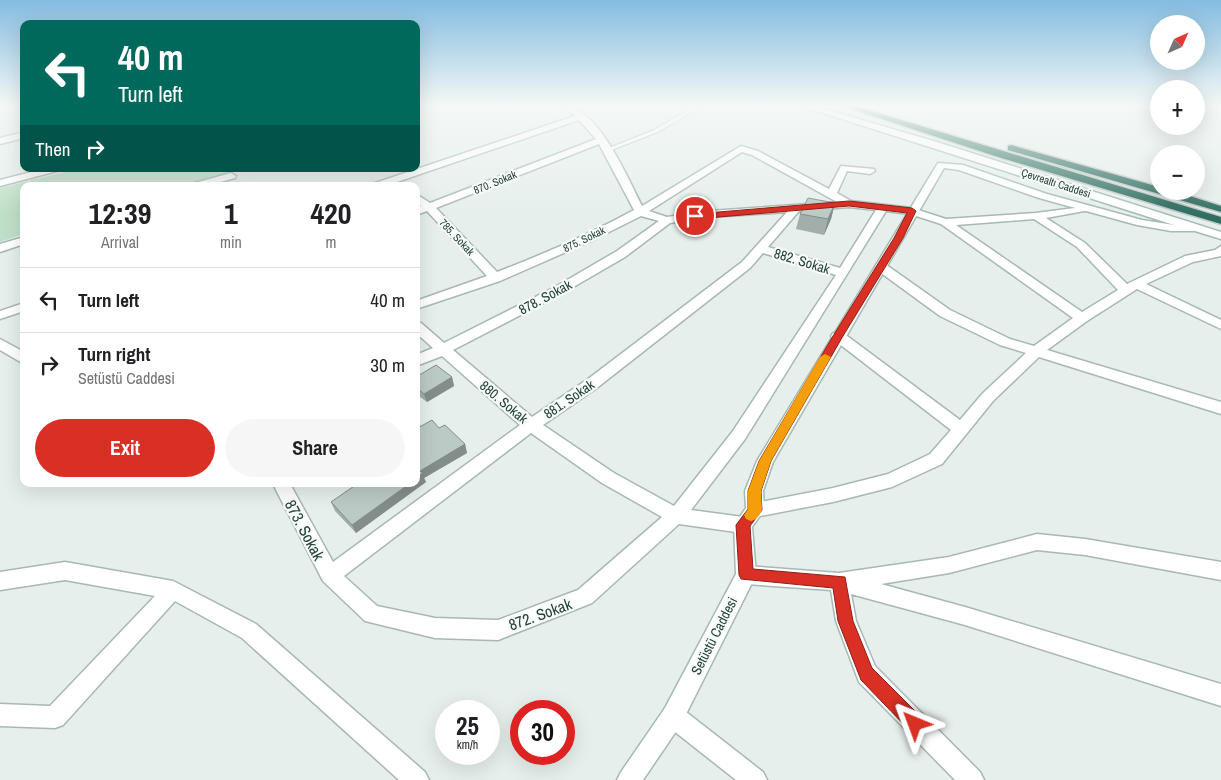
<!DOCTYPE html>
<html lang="en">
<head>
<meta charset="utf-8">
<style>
	:root { --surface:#fff; --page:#f6f6f6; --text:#202124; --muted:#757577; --line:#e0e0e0; --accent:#d93025 }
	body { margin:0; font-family:"Archivo Narrow",sans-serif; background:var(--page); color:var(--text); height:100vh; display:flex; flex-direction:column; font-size:19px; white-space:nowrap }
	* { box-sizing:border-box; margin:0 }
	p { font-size:16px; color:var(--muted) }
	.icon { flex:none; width:28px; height:28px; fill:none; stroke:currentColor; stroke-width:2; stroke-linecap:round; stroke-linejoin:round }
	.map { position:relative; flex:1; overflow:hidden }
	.side { position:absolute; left:20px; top:182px; width:400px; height:305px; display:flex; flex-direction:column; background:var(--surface); border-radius:10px; box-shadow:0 5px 20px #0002 }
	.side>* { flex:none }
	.hud { position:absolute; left:20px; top:20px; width:400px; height:152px; border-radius:10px; box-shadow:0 5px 20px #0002; background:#00695c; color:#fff; overflow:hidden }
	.needle { width:32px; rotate:45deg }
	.controls { position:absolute; left:1150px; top:15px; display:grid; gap:10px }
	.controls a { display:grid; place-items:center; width:55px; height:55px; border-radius:50%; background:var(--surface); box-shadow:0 5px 20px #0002; font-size:25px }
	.speed { position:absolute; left:435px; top:700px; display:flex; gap:10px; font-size:25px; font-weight:700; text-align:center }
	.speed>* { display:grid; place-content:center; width:65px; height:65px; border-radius:50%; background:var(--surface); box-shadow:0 5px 20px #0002; line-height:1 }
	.speed small { font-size:12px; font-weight:400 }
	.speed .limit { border:8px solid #d22; background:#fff; color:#111 }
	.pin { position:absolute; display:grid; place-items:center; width:42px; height:42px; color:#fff; margin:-21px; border:2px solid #fff; border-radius:50%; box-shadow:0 1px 5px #0007 }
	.me { position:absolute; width:55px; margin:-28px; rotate:316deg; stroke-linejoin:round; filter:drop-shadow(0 0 4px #0008) }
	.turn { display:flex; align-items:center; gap:18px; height:105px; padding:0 15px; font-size:22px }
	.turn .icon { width:65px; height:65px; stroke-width:2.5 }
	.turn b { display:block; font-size:35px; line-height:42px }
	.then { display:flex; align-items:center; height:48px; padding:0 15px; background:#0003; gap:10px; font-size:19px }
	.eta { display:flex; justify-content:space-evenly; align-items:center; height:85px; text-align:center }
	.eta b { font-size:30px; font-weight:700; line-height:35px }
	.cta { display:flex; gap:10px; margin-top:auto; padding:10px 15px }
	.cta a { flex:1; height:58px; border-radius:30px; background:var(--accent); color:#fff; font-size:20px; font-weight:700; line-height:58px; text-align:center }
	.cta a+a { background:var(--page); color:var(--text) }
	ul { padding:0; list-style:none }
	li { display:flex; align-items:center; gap:15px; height:65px; padding:0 15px; border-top:1px solid var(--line) }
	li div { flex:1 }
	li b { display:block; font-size:19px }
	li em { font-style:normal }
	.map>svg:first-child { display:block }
	.green { fill:#bfe0c8 }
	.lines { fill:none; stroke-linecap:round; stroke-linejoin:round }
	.lane-casing { stroke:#a8b8b2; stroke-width:2 }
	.street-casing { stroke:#a8b8b2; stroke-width:3 }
	.secondary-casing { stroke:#a4bbb3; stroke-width:3 }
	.highway-casing { stroke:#c2cac8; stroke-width:3 }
	.lane { fill:#fff; fill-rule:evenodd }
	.street { fill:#fff; fill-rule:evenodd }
	.secondary { fill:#fff; fill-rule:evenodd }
	.highway { fill:#2f6f62; fill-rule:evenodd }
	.wall { fill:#a1aea9 }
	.shaded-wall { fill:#838d89 }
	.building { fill:#bbcac4; stroke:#838d89 }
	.route { fill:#d93025; stroke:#8d1f18 }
	.slow { fill:#f59e0b }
	.labels { text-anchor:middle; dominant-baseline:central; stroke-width:4.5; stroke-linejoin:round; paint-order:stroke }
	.far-street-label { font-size:11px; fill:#24423a; stroke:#f7fbf9 }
	.street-label { font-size:14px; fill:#24423a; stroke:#f7fbf9 }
	.near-street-label { font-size:16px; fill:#24423a; stroke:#f7fbf9 }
</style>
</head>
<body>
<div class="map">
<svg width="1221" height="780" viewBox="0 0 1221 780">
	<rect width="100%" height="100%" fill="#e6efeb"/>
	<path class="green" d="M78 169H222L227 173 183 186H24V234L0 242V188Z"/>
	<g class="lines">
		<g class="lane-casing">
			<path id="lane" d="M695 106H702L658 132 609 151 604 150 654 130Z"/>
		</g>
		<g class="street-casing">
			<path id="street" d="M564 106C597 106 628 178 642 206L741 146 758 151 829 189 841 166 874 169 875 171 870 174 847 171 837 193 851 201 912 208 946 219 1036 213 1090 206 1091 208 1090 210 1046 218 1085 243 1127 284 1185 256 1215 250 1221 246V256L1193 262 1146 284 1221 320V329L1137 289 1087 321 1047 350 1221 402V414L1039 357 993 401 942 464 892 487 833 502 755 517 749 515 746 510 749 505 755 503 833 488 888 474 930 454 951 430 833 339 831 336 833 333H843L960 420 983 393 1026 353 1000 345 940 316 877 270 875 267 877 264H885L950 310 1010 339 1034 346 1073 318 941 224 910 214 886 211 745 439 691 510 743 517 749 520 752 525 749 530 743 533 679 524 592 603 498 640 435 638 365 621 323 581 273 484H290L333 562 520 425 442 356 416 366V355L433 348 416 333V322L421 323 444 343 555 287 617 251 659 221 641 216 591 241 500 281 416 309V301L487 276 427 211 416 215V208L421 206 416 202V194L430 203 596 139 579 120 385 186H371L372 184 575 116ZM599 144 634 210C590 234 544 254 497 272L436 208ZM742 152 752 155 837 202 710 211 667 217 649 211ZM849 207 876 210 840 268 768 247 799 211ZM787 212 742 262 588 379 532 417 453 350 563 293 625 257 670 223 710 217ZM1034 219 1077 247 1118 290 1082 312 956 225ZM763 253 836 275 733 431 674 506 614 473 543 425 598 387 750 268ZM531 433 602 483 662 517 578 590 498 620 435 618 377 606 344 576Z
				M24 132V138L0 144V138Z
				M43 169H59L57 171 0 186V180Z
				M231 173 236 176 235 178 206 186H190L191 184Z
				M24 237V244L0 252V244Z
				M24 303V311L0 319V311Z
				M0 339 24 352V364L0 350Z
				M1037 534 1085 539 1221 562V580L1085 555 1037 550 949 573 881 584 965 607 1221 684V706L965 625 851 594 856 621 875 666 980 772 984 780H955L859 682 836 621 831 590 746 584 739 581 736 575 739 569 746 566 839 573 949 557Z
				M65 562 173 581 256 624 425 772 429 780H399L242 638 175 601 63 725 55 728 0 726V704L50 706 155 596 65 580 0 590V572Z
				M673 705 681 708 763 772 767 780H736L665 724 662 716 665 708Z"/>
		</g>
		<g class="secondary-casing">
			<path id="secondary" d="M801 106H814L937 142 1221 232V239L1195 231H1171L1137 225 1039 198 959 170 944 168 773 462 763 491 764 510 752 527 756 575 681 724 643 780H617L621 772 665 708 736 574 734 525 746 508 745 491 757 461 938 163 963 165 1047 194 1142 220 1174 225Z"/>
		</g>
		<g class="highway-casing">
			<path id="highway" d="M842 106H855L1221 217V224L995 156Z
				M1011 145 1159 187V191H1174L1221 206V212L1008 150V146Z"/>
		</g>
		<use href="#lane" class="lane"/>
		<use href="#street" class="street"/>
		<use href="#secondary" class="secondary"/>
		<use href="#highway" class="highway"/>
	</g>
	<path class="wall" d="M835 203 831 219 824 235 796 229 800 214Z
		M416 377H452L454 386 427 402 416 394Z
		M439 428 465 444 467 453 424 478 426 482 356 533 335 511 331 502 416 484Z"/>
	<path class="shaded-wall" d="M835 203 831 219 824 235 828 219Z
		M452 377 454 386 427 402 424 394Z
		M465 444 467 453 424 478 426 482 356 533 352 525 409 484H416V478L420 471Z"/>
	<path class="building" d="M808 198 835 203 828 219 800 214Z
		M436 365 452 377 424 394 416 387V377Z
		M432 420 439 428 445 425 465 444 420 471 423 473 416 478V429Z
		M357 484H409L352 525 331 502Z"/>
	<linearGradient id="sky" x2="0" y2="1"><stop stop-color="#84bce0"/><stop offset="0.49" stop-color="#f4f8f6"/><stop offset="1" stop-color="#f4f8f6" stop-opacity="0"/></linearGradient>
	<rect width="1221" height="215" fill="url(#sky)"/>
	<path class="route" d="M849 201 912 208 916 211 903 238 843 336 771 461 761 491 762 510 750 526 753 569 845 577 853 621 872 668 921 717 923 724 921 730 915 732 909 730 861 680 838 621 833 588 741 579 739 575 736 525 748 509V491L759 461 833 336 894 238 907 213 849 206 695 219 691 216 695 214Z"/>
	<path class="slow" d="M825 354 831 357 771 461 761 491 762 510 760 514 756 519 751 521 746 519 744 515 748 509V491L759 461 820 357Z"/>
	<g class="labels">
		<g class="far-street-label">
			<text transform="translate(495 182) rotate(-22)">870. Sokak</text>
			<text transform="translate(1056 183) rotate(18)">Çevrealtı Caddesi</text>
			<text transform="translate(457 237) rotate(47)">785. Sokak</text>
			<text transform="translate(584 239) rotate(-26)">875. Sokak</text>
		</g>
		<g class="street-label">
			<text transform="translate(802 261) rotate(17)">882. Sokak</text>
			<text transform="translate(545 297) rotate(-28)">878. Sokak</text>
			<text transform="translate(569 399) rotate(-34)">881. Sokak</text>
			<text transform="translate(504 402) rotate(40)">880. Sokak</text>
			<text transform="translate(714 636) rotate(-63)">Setüstü Caddesi</text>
		</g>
		<g class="near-street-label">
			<text transform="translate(305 530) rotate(62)">873. Sokak</text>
			<text transform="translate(540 614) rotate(-20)">872. Sokak</text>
		</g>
	</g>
</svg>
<div class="controls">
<a><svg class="needle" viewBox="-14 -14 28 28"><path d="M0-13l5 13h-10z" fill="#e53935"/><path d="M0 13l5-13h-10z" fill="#757577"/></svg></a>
<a>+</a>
<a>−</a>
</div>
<div class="speed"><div>25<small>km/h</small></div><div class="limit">30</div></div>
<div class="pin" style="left:695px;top:216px;background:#d93025"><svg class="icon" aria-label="arrive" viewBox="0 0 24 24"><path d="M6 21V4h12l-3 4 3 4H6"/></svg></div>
<svg class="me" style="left:915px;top:724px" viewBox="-20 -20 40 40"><path d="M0-17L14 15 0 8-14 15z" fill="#d93025" stroke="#fff" stroke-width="4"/></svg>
<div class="hud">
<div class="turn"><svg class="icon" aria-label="left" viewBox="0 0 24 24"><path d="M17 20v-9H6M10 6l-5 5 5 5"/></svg><div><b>40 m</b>Turn left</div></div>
<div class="then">Then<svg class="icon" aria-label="right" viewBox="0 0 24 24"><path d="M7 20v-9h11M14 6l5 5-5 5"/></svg></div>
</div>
<section class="side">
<div class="eta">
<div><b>12:39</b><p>Arrival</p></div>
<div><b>1</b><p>min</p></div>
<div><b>420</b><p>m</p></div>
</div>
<ul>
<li><svg class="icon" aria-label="left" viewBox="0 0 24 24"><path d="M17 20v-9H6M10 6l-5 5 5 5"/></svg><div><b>Turn left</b></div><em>40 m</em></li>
<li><svg class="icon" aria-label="right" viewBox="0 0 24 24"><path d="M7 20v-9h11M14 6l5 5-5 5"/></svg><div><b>Turn right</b><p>Setüstü Caddesi</p></div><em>30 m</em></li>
</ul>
<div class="cta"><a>Exit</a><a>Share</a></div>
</section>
</div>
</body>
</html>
